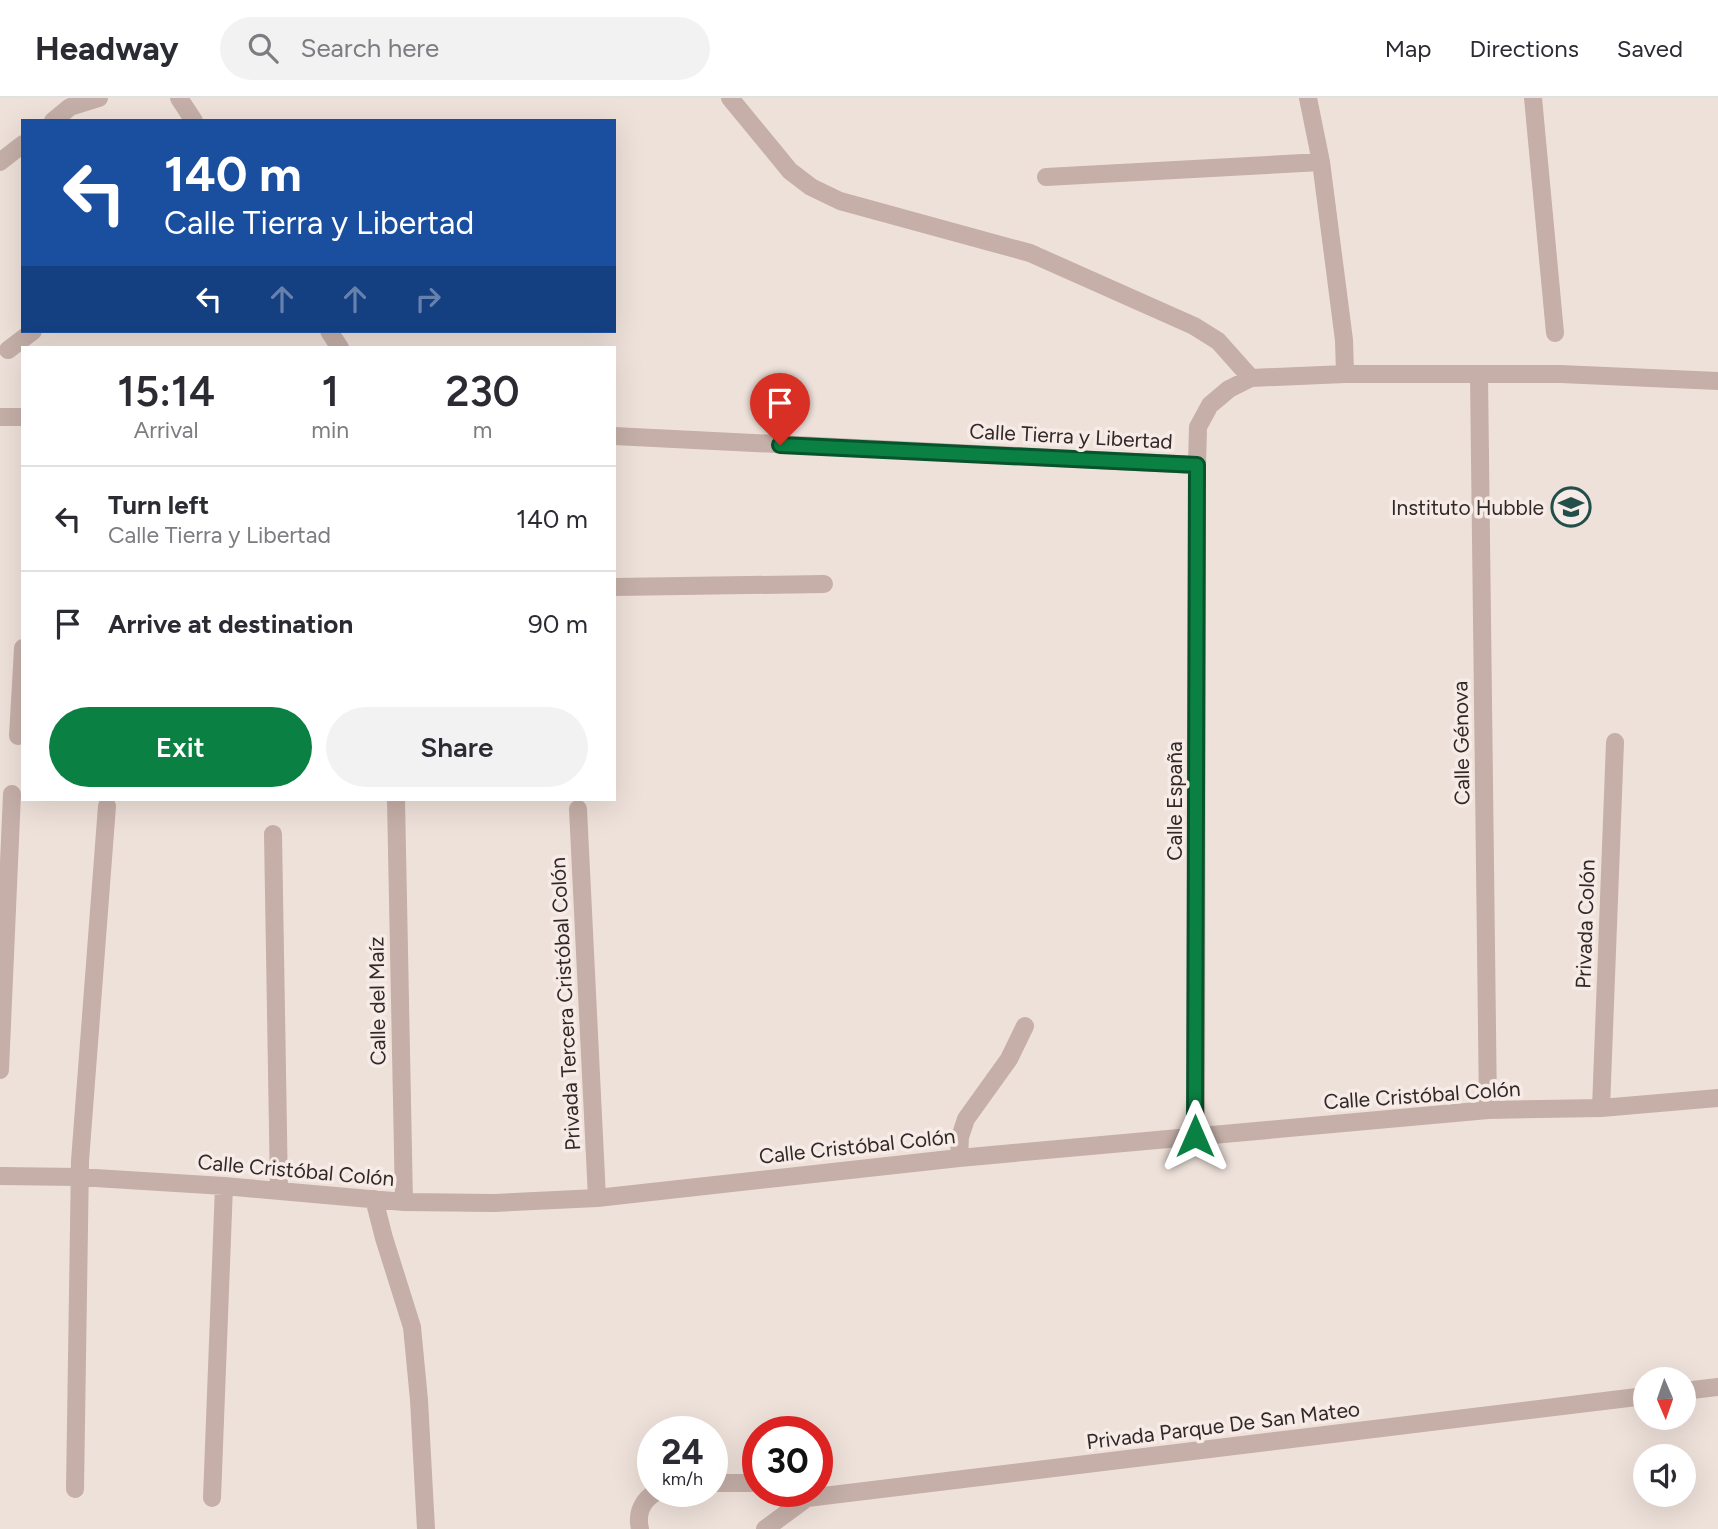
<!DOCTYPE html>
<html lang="en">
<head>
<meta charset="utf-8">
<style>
	:root { --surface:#fff; --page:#f2f2f3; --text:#2b2b33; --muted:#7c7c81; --line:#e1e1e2; --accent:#0b8043 }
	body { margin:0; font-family:Figtree,sans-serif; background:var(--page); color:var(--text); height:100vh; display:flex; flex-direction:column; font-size:26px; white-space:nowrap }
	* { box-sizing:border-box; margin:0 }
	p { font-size:23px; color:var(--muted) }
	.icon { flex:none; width:38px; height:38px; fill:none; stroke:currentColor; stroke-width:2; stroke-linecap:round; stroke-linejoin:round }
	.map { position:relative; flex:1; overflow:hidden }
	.side { position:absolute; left:21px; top:248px; width:595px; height:455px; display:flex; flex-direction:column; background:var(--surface); border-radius:0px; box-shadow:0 7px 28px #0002 }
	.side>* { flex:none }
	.banner { position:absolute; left:21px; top:21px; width:595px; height:214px; border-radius:0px; box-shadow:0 7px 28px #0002; background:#1a4fa0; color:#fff; overflow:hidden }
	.needle { width:46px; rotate:178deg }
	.buttons { position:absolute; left:1633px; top:1269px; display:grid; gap:14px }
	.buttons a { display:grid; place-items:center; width:63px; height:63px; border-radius:50%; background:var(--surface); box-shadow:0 7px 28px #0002; font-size:35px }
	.speed { position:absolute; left:637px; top:1318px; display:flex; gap:14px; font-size:35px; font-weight:700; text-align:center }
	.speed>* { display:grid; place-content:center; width:91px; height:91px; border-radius:50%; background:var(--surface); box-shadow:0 7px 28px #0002; line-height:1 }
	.speed small { font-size:18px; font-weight:400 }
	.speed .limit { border:10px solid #d22; background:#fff; color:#111 }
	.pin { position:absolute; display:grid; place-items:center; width:60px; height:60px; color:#fff; margin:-72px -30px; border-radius:50% 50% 50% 0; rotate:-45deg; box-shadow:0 0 7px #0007 }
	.pin .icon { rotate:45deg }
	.me { position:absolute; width:77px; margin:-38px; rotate:0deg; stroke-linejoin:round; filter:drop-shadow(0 0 5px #0008) }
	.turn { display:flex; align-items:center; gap:24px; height:147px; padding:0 28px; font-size:32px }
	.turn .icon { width:91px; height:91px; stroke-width:2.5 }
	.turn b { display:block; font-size:49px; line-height:60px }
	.lanes { display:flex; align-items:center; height:66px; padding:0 28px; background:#0003; justify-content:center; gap:35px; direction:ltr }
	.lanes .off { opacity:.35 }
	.eta { display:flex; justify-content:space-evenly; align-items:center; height:119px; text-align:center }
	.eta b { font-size:42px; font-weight:600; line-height:49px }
	.primary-button { display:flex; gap:14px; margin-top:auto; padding:14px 28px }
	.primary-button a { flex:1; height:80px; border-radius:42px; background:var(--accent); color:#fff; font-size:28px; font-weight:600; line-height:80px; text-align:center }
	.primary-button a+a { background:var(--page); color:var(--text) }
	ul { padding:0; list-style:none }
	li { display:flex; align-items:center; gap:21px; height:105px; padding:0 28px; border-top:2px solid var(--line) }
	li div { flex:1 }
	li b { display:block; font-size:26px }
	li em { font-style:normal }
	header { display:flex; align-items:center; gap:42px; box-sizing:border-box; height:98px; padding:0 35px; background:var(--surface); border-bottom:2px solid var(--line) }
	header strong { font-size:33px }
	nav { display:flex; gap:38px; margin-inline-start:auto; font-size:24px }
	.search { width:490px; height:63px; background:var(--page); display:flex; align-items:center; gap:18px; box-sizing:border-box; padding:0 24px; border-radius:38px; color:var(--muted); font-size:26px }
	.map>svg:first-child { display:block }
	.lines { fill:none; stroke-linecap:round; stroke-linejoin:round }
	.street { stroke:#c5afa8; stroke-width:18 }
	.route-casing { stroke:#07532c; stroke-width:18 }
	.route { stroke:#0b8043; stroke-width:12 }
	.labels { text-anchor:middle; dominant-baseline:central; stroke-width:7; stroke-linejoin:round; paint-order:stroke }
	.street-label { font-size:21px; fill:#322827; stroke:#f6ebe6 }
	.poi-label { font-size:21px; fill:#322827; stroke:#f6ebe6; text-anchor:end }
</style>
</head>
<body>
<header>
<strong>Headway</strong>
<div class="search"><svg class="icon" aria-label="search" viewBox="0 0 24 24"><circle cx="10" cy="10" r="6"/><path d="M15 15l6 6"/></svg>Search here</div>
<nav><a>Map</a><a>Directions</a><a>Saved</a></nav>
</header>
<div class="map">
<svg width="1718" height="1431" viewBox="0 0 1718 1431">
	<rect width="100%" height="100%" fill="#eee1da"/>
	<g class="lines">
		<path class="street" d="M179 0 194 23
			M730 0 790 73 811 89 840 103 1030 155 1194 228 1218 243 1251 280
			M1308 0 1321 64 1344 242 1345 276
			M1533 0 1555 235
			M53 23 70 9 99 0
			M0 64 23 46
			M1046 79 1321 64
			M329 233 340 250
			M8 252 33 233
			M1479 277 1488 1012
			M0 319H23
			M614 338 1197 367
			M614 489 824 486
			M18 638 23 550
			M396 702 404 1104
			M578 711 597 1100
			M273 736 279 1092
			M0 972 12 696
			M1601 1010 1615 644
			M1196 1038 1197 367 1198 329 1210 307 1229 291 1251 280 1345 276H1561L1718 283
			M959 1060 960 1039 966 1021 1009 961 1025 928
			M0 1078 79 1079 224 1088 404 1104 494 1105 597 1100 959 1060 1488 1012 1601 1010 1718 1000
			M374 1101 384 1140 412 1229 419 1302 426 1431
			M1684 1293 1718 1289
			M712 1385H758
			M75 1391 80 1063 107 708
			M787 1393 807 1400 1645 1298
			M212 1400 224 1088
			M640 1431C636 1414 643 1401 658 1393
			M765 1431 807 1400"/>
	</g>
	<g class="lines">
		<g class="route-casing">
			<path id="route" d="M780 347 1197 367 1195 1038"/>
		</g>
		<use href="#route" class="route"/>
	</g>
	<defs>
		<g id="school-ring" transform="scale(2.0125)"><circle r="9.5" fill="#f6ebe6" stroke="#224f49" stroke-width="1.5"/><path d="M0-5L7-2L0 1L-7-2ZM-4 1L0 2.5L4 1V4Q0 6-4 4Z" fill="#224f49"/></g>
	</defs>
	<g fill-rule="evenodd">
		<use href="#school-ring" x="1571" y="409"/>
	</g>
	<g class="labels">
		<g class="street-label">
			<text transform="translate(1071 338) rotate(3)">Calle Tierra y Libertad</text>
			<text transform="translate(1461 645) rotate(-91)">Calle Génova</text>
			<text transform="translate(1174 703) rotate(-90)">Calle España</text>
			<text transform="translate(1585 826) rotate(-88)">Privada Colón</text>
			<text transform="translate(377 903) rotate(-91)">Calle del Maíz</text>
			<text transform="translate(565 906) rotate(-93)">Privada Tercera Cristóbal Colón</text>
			<text transform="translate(1422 997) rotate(-4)">Calle Cristóbal Colón</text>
			<text transform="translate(857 1048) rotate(-6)">Calle Cristóbal Colón</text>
			<text transform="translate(296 1072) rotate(5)">Calle Cristóbal Colón</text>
			<text transform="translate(1223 1327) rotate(-7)">Privada Parque De San Mateo</text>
		</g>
		<g class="poi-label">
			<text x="1544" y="409">Instituto Hubble</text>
		</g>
	</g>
</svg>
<div class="buttons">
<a><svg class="needle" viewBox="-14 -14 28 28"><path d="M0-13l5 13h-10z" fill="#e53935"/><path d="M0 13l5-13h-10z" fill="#7c7c81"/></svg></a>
<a><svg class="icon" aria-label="sound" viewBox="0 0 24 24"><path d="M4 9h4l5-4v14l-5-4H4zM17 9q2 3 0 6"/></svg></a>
</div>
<div class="speed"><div>24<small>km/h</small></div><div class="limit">30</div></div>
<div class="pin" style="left:780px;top:347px;background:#d93025"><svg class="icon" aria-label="arrive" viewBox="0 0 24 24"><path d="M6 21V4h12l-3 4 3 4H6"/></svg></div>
<svg class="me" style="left:1195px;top:1038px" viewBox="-20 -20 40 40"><path d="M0-17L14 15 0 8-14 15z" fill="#0b8043" stroke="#fff" stroke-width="4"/></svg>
<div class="banner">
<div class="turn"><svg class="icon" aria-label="left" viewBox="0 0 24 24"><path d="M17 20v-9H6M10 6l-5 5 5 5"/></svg><div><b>140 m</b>Calle Tierra y Libertad</div></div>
<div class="lanes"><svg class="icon" aria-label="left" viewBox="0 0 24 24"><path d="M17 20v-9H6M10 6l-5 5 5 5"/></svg><svg class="icon off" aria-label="ahead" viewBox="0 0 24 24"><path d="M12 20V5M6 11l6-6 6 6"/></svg><svg class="icon off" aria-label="ahead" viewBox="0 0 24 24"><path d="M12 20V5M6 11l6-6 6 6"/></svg><svg class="icon off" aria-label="right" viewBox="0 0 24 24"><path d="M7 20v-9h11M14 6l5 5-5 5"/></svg></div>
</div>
<section class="side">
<div class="eta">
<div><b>15:14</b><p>Arrival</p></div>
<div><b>1</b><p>min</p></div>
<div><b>230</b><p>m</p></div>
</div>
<ul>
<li><svg class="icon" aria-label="left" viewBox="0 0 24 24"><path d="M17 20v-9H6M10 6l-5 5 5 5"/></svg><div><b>Turn left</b><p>Calle Tierra y Libertad</p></div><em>140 m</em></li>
<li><svg class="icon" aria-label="arrive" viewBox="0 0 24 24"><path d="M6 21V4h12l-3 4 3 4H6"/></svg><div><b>Arrive at destination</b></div><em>90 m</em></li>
</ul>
<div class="primary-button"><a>Exit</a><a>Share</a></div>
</section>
</div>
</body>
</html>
